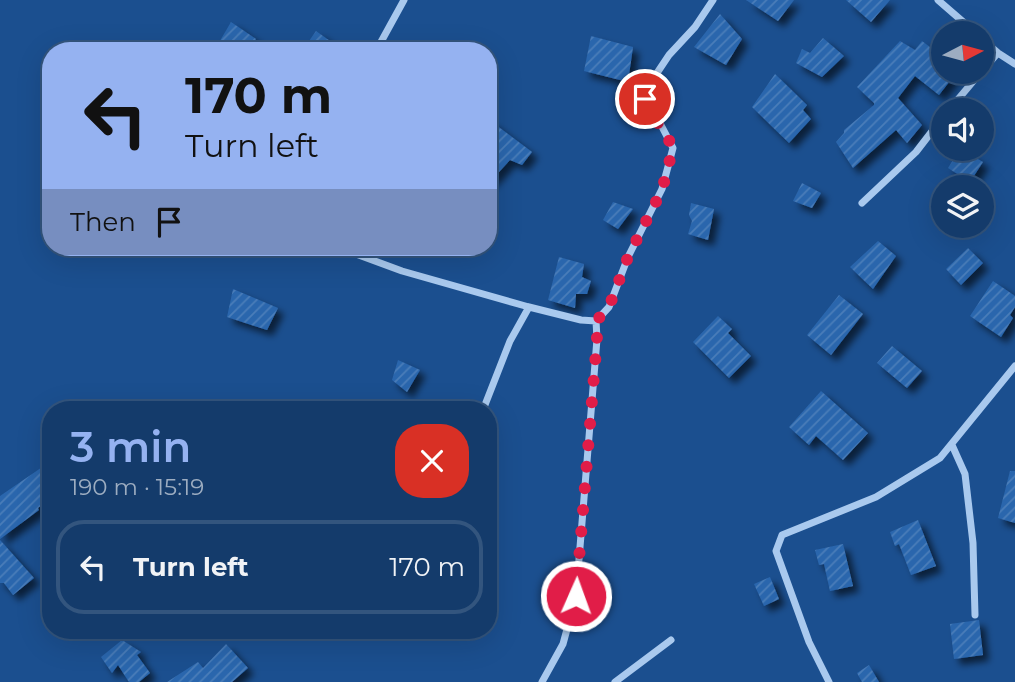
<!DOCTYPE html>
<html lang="en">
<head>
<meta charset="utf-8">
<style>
	:root { --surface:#143b6b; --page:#214673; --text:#f1f3f6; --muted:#9dadc1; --line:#33557e; --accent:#95b2f1 }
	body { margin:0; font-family:Montserrat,sans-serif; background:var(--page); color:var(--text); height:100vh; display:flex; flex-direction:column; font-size:26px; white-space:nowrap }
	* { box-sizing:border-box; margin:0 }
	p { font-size:23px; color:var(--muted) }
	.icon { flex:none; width:38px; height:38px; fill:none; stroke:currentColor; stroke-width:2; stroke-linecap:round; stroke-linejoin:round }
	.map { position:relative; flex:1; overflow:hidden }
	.side { position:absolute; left:42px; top:401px; width:455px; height:238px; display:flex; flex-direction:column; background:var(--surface); border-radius:28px; box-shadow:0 7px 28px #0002,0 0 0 2px var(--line) }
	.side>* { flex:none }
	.top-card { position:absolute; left:42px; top:42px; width:455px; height:214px; border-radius:28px; box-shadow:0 7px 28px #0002,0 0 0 2px var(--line); background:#95b2f1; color:#111; overflow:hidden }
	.needle { width:46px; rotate:84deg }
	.controls { position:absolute; left:931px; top:21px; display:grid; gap:14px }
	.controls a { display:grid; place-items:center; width:63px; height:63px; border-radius:50%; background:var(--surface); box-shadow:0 7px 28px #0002,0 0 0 2px var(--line); font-size:35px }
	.pin { position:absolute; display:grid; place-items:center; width:60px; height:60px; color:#fff; margin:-30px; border:4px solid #fff; border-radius:50%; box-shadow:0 2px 7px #0007 }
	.me { position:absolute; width:77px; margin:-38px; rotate:2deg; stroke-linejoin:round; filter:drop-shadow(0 0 5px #0008) }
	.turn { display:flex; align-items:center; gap:24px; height:147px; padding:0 28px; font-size:32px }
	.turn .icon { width:91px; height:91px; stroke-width:2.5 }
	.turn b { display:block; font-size:49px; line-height:60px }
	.then { display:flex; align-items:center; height:66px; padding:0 28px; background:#0003; gap:14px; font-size:26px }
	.round { display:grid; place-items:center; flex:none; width:74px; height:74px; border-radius:28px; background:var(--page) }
	.headline { display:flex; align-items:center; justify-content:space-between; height:119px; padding:0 28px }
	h1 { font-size:42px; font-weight:600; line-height:52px; color:var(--accent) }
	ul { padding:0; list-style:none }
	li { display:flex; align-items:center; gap:21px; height:94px; margin:0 14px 10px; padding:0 14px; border:4px solid var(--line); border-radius:28px }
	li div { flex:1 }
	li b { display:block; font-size:26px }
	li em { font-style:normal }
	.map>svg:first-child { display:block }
	.building { fill:url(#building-hatch); filter:url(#shadow) }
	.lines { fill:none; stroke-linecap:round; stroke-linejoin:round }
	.minor { stroke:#a9c9ee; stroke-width:7 }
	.route { stroke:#e11d48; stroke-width:12; stroke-dasharray:0 21.6 }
</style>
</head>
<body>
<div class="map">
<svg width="1015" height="682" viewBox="0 0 1015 682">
	<defs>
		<pattern id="building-hatch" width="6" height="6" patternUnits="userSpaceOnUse" patternTransform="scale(1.75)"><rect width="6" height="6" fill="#2a66ad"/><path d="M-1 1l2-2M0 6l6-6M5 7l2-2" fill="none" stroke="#4a7db9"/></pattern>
		<filter id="shadow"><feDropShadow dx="6" dy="6" stdDeviation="3.5" flood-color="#0009"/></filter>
	</defs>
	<rect width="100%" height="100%" fill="#1b4f8f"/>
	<path class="building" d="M746 0H794L778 21Z
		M846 0H890L871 22Z
		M720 14 742 39 726 65 694 47Z
		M231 22 256 39 248 51H214Z
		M316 31 344 51H302Z
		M591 36 633 47 628 82 584 71Z
		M823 38 844 56 822 77 796 63 802 49 810 53Z
		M900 41 915 50 922 41 943 57V72H957L939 95 915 76 898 98 922 125 907 143 896 130 853 168 836 142 844 133V130L874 105V103L857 87Z
		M775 74 807 105 803 110 811 119 789 143 752 107Z
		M488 119 532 152 522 165 510 160 488 184Z
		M960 149 983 162 970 182 948 168Z
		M802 183 821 193 812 208 793 201Z
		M613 202 633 209 618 229 603 220Z
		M691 203 714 209 708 240 688 234 692 221 689 215Z
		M878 241 896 256 873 289 850 267Z
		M968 248 983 263 961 285 946 269Z
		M559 257 584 264 582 277 591 281 587 294H576L575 308 548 300Z
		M993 281 1015 296V307L1010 315 1013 318 1001 337 970 316Z
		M233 289 278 308 267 330 227 317Z
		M839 295 863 314 831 355 807 335Z
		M718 316 732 329 728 333 751 356 729 378 693 342Z
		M892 346 922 371 907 388 877 363Z
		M398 360 420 370 407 392 392 380Z
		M821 391 868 433 843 460 816 436 809 445 789 427Z
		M51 461V498L38 508 39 510 0 539V496Z
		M1010 471H1015V523L998 518Z
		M918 520 936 566 911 575 899 544 895 546 890 532Z
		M0 540 34 578 13 595 4 583H0Z
		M843 544 853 586 830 591 824 564 819 565 815 550Z
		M770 577 779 599 764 606 754 584Z
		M979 620 983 655 954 659 950 624Z
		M122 640 141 652 137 655 150 673 139 682H129L118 665 112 673 101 657Z
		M226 644 248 668 232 682H167L198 662 203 668Z
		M869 665 879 682H862L857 673Z"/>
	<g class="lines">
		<path class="minor" d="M938 0 976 33
			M982 39 998 53 1015 64
			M376 51 404 0
			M982 71 998 53
			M949 110 981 72
			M862 203 916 152 943 117
			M337 247 402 271 529 307 581 320 596 321 609 307 628 257 662 189 673 148 661 125 640 113 649 85 669 55 695 27 713 0
			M483 410 510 341 529 307
			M952 445 965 474 973 543 975 615
			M542 682 563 644 576 596 597 339 596 321
			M615 682 671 640
			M829 682 809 642 776 551 782 535 876 497 940 458 1015 366"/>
	</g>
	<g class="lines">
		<path class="route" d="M576 596 597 339 596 321 609 307 628 257 662 190 673 148 661 125 640 113 645 99"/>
	</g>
</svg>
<div class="controls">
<a><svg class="needle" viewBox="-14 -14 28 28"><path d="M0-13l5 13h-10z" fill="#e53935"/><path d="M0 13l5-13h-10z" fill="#9dadc1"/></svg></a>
<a><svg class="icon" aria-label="sound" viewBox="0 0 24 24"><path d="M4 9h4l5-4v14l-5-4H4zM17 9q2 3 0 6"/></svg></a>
<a><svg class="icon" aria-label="layers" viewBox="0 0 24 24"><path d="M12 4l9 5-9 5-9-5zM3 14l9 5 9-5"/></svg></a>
</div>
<div class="pin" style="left:645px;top:99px;background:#d93025"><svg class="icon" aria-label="arrive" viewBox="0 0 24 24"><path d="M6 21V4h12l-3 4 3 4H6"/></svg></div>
<svg class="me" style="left:576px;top:596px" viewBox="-20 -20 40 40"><circle r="17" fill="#e11d48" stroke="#fff" stroke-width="3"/><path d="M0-11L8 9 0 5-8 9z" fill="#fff"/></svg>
<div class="top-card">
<div class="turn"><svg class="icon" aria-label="left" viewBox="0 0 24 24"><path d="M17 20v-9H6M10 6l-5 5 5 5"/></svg><div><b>170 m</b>Turn left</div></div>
<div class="then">Then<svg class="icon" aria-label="arrive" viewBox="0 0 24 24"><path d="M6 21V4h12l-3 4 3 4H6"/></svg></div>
</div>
<section class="side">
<div class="headline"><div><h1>3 min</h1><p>190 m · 15:19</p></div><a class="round" style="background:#d93025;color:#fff"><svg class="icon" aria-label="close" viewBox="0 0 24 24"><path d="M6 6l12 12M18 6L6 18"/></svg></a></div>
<ul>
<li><svg class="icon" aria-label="left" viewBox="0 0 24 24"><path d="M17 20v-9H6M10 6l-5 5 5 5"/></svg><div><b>Turn left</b></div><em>170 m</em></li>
</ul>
</section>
</div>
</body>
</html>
